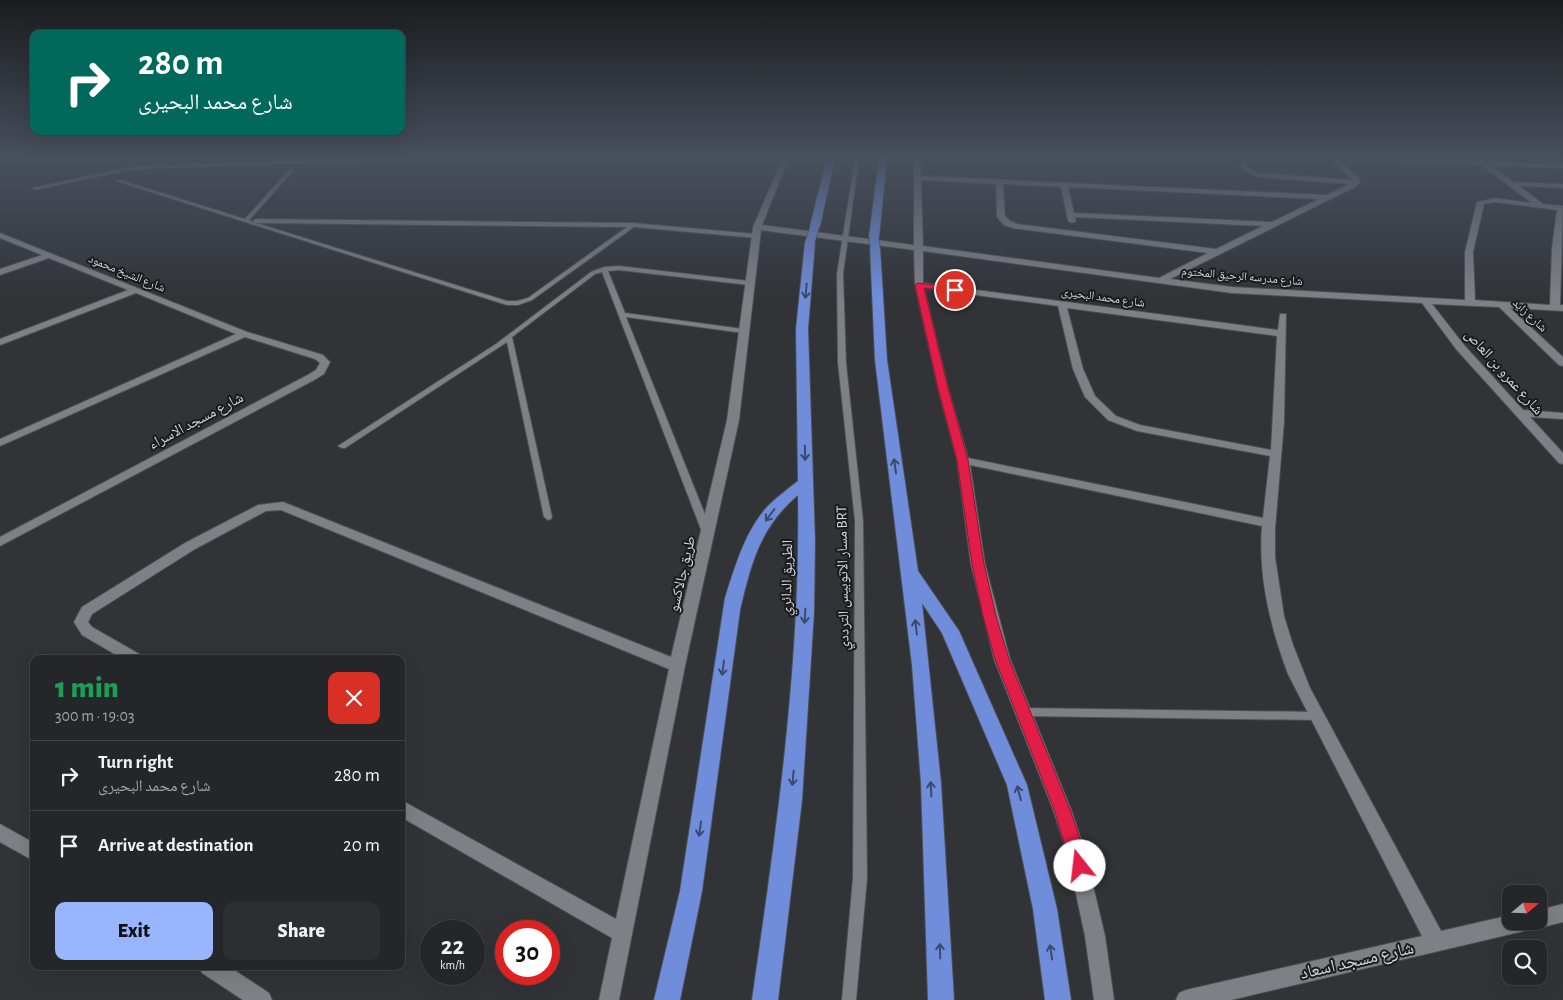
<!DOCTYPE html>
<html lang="en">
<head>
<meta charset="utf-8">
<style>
	:root { --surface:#252629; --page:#2d2e31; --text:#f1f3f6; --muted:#a3a5a8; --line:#424346; --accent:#99b5fd }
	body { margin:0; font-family:"Alegreya Sans","Noto Naskh Arabic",sans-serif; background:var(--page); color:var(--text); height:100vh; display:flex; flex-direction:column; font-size:19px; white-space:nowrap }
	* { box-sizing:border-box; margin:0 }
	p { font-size:16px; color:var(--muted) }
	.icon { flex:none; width:28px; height:28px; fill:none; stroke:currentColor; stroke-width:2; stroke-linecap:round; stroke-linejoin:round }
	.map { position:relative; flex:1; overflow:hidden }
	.sheet { position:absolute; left:30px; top:655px; width:375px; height:315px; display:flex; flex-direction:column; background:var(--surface); border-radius:10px; box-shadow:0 5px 20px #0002,0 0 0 1px var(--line) }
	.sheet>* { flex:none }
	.hud { position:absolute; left:30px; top:30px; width:375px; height:105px; border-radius:10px; box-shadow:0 5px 20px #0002,0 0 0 1px var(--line); background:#00695c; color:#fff; overflow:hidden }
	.needle { width:32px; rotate:71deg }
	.tools { position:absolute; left:1502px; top:885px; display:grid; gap:10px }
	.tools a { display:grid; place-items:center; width:45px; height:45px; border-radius:10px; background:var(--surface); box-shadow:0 5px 20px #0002,0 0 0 1px var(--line); font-size:25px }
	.speed { position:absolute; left:420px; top:920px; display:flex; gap:10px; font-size:25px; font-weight:700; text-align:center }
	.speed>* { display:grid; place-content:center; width:65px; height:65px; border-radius:50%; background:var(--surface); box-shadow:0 5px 20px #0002,0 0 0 1px var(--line); line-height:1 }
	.speed small { font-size:12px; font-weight:400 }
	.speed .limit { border:8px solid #d22; background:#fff; color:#111 }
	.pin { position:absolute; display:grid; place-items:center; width:42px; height:42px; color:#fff; margin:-21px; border:2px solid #fff; border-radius:50%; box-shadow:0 1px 5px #0007 }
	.me { position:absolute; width:55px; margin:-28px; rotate:344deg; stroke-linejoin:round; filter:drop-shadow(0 0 4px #0008) }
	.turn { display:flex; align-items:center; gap:18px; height:105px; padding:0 25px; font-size:22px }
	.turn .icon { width:65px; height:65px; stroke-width:2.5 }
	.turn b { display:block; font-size:35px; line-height:42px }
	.round { display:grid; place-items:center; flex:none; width:52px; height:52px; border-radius:10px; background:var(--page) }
	.overview { display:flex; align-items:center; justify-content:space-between; height:85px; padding:0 25px }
	h1 { font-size:30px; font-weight:800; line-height:38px; color:#1e9e55 }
	.action { display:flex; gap:10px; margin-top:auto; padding:10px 25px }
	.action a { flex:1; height:58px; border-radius:10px; background:var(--accent); color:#111; font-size:20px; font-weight:800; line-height:58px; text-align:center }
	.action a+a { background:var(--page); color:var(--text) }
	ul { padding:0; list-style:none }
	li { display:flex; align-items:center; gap:15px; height:70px; padding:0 25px; border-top:1px solid var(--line) }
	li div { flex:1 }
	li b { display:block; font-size:19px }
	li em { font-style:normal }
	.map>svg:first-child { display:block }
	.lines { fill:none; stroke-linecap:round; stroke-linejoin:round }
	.service-casing { stroke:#4d4f53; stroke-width:2 }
	.minor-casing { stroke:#4d4f53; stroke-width:2 }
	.motorway-casing { stroke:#4d4f53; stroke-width:2 }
	.service { fill:#7e8085; fill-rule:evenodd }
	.minor { fill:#7e8085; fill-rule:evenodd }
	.motorway { fill:#708ddc; fill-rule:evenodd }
	.motorway-bridge-casing { stroke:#4d4f53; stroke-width:10; stroke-linecap:butt }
	.motorway-bridge { stroke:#708ddc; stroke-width:9 }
	.oneway { stroke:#3c4969 }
	.route { fill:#e11d48; stroke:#92132f }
	.labels { text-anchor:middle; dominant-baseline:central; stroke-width:4; stroke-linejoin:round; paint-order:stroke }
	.far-street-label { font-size:12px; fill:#d4d6d8; stroke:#1a1b1d }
	.street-label { font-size:15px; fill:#d4d6d8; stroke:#1a1b1d }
	.near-street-label { font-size:18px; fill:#d4d6d8; stroke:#1a1b1d }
</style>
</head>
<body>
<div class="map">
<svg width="1563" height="1000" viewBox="0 0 1563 1000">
	<rect width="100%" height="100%" fill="#313337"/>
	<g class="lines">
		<g class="service-casing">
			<path id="service" d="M396 158H444L442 159 151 168 127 170 35 190 32 188 127 168 151 166Z
				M855 158H859L843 274 846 363 863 521 867 878 856 1000H842L853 878 855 521 838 363 837 274Z
				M290 169 294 170 249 220 254 222V220L256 219 633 223 756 234 759 236 756 238 634 227 532 300 518 305H507L116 181 120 180 245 219ZM256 223 627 227 528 298 517 301H507Z
				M619 266 749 281 752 283 749 285 619 270 608 271 625 313 743 329 746 331 743 333 626 317 712 532 710 534 707 535 702 532 602 272 595 274 512 337 552 517 551 519 548 520 544 517 507 342 345 448H342L338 446 496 344 591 272 604 267Z
				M1023 708 1317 712 1321 713 1323 716 1321 719 1317 720 1023 716 1019 715 1017 712 1019 709Z"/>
		</g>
		<g class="minor-casing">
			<path id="minor" d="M783 158H789L762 225 914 245V158H920L921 176 1327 195 1349 184 1258 177 1243 170 1236 158H1242L1248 168 1259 173 1352 180 1330 158H1337L1358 177 1360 182 1357 186 1170 279 1232 287 1465 300V252L1477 202 1495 198 1532 203 1481 165 1362 160 1359 158H1413L1563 164V168L1490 165 1513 182 1563 184V188L1520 186 1543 204 1563 206 1560 305H1563V311L1510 308 1563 357V366L1559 365 1499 307 1432 304 1464 345 1523 410 1563 413V419L1530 417 1563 453V464L1559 463 1456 349 1422 303 1232 293 923 251V283L1278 330 1280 314H1286L1284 422 1275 529V557L1284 616 1293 645 1310 688 1441 931 1511 915V921H1539V910L1563 904V922L1539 928 1535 927 1528 930 1231 1000H1176L1179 993 1186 990 1422 936 1288 674C1270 626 1258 577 1262 526L970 465 985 564 1010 659 1072 812 1085 852 1105 936 1114 1000H1094L1085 936 1067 852 1054 812 994 659 971 564 957 460 938 388 915 285 914 250 761 230 739 420 685 666 619 1000H599L612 938 401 817V800L616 919 669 669 281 510 266 511 195 549 92 614 88 622 92 627 141 655 143 659H123L82 635 74 622 82 607 185 543 258 505 283 502 671 657 727 420 753 227ZM921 180 996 184 997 217 1004 225 1013 228 1208 253 1159 278 923 246ZM1003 184 1061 187 1068 221 1072 223 1076 221 1075 217 1263 226 1216 249 1017 224 1010 221 1005 216ZM1068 187 1319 199 1272 222 1074 213ZM1495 202 1557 210 1552 248 1550 305 1475 300 1473 252 1484 204ZM924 288 1058 306 1073 369 1085 397 1108 420 1137 431 1270 456 1263 518 968 458 948 388ZM1067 308 1277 336 1271 450 1140 425 1116 416 1095 396 1083 369Z
				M0 233 247 332 323 355 330 362 324 374 314 380 0 546V537L306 376 316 370 320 363 315 359 245 337 0 446V439L236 334 136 293 0 345V339L128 290 49 258 0 275V269L42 255 0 238Z
				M0 824 34 843V861L0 842Z
				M199 966H228L269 993 272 1000H243L202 973Z"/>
		</g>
		<g class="motorway-casing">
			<path id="motorway" d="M827 158H835L820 226 815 229 810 226Z
				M879 158H887L879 237 874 240 869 237Z
				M810 239 815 242 808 329 815 541 814 612 802 800 778 1000H752C776 833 801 665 798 495 760 527 751 563 740 610L702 891 680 1000H654L680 891 725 598C735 567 745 531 768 506 777 497 788 489 798 481L796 329 805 242Z
				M875 244 880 247 887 360 918 571 959 631 1027 785 1057 909 1071 1000H1045L1033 909 1007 785 942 633 922 603 941 783 954 1000H928L921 783 912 665 875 360 870 247Z"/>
		</g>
		<use href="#service" class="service"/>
		<use href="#minor" class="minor"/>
		<use href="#motorway" class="motorway"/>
		<g class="motorway-bridge-casing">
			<path id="motorway-bridge" d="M874 237 875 247
				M810 242 815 226"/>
		</g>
		<use href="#motorway-bridge" class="motorway-bridge"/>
	</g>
	<defs><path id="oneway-shaft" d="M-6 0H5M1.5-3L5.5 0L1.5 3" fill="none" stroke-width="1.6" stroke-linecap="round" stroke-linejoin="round" transform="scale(1.25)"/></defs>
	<g class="oneway">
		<use href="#oneway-shaft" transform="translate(806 291) rotate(95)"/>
		<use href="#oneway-shaft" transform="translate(805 453) rotate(89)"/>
		<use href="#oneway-shaft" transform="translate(895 466) rotate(-98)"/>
		<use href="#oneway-shaft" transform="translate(770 515) rotate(127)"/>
		<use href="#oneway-shaft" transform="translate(805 616) rotate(93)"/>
		<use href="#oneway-shaft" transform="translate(916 627) rotate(-97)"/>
		<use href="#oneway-shaft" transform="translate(723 668) rotate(98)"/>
		<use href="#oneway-shaft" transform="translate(793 778) rotate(95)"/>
		<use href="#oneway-shaft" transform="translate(931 789) rotate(-93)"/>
		<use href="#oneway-shaft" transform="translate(1019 793) rotate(-105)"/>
		<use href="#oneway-shaft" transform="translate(700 829) rotate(98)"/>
		<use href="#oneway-shaft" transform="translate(940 951) rotate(-92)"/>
		<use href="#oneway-shaft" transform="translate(1051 952) rotate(-99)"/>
	</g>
	<linearGradient id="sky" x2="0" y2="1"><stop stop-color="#1b1c1e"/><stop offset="0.53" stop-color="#48505e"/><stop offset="1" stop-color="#48505e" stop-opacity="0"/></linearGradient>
	<rect width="1563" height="298" fill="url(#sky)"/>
	<path class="route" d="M917 283 955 287 959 290 955 292 924 288 948 388 968 460 984 564 996 616 1009 659 1071 812 1089 866 1086 872 1080 874 1074 872 1071 866 1055 812 995 659 983 616 972 564 957 460 938 388 915 285Z"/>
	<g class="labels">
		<g class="far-street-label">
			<text transform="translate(127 273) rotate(22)">شارع الشيخ محمود</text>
			<text transform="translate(1242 276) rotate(5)">شارع مدرسه الرحيق المختوم</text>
			<text transform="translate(1103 297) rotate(8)">شارع محمد البحيرى</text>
			<text transform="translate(1530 315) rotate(43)">شارع زايد</text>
		</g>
		<g class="street-label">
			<text transform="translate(1504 372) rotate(48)">شارع عمرو بن العاص</text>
			<text transform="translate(196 421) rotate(-28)">شارع مسجد الاسراء</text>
			<text transform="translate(682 574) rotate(-77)">طريق جالاكسو</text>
			<text transform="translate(787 578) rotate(-89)">الطريق الدائري</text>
			<text transform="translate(843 578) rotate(-91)">مسار الاتوبيس الترددي BRT</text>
		</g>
		<g class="near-street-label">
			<text transform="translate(1357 961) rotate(-13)">شارع مسجد اسعاد</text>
		</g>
	</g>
</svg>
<div class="tools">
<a><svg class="needle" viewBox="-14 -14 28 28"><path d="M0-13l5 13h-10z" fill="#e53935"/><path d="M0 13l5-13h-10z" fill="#a3a5a8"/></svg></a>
<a><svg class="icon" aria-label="search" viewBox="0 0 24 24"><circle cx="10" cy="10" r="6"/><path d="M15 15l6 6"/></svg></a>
</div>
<div class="speed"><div>22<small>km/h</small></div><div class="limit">30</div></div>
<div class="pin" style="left:955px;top:290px;background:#d93025"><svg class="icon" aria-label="arrive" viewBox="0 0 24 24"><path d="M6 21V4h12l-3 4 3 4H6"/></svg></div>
<svg class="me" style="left:1080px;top:866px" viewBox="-20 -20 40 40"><circle r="19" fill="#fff"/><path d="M0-13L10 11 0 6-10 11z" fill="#e11d48"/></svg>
<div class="hud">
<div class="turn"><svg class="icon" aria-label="right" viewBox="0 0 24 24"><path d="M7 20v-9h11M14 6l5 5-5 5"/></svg><div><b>280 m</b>شارع محمد البحيرى</div></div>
</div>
<section class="sheet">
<div class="overview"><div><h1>1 min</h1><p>300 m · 19:03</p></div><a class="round" style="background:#d93025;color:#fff"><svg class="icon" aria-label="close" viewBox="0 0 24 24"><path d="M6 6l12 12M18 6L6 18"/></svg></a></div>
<ul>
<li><svg class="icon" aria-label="right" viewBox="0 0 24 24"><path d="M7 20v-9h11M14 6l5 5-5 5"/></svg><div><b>Turn right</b><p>شارع محمد البحيرى</p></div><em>280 m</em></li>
<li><svg class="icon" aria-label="arrive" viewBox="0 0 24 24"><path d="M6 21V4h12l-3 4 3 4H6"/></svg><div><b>Arrive at destination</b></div><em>20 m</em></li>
</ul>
<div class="action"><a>Exit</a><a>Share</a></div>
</section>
</div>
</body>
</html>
